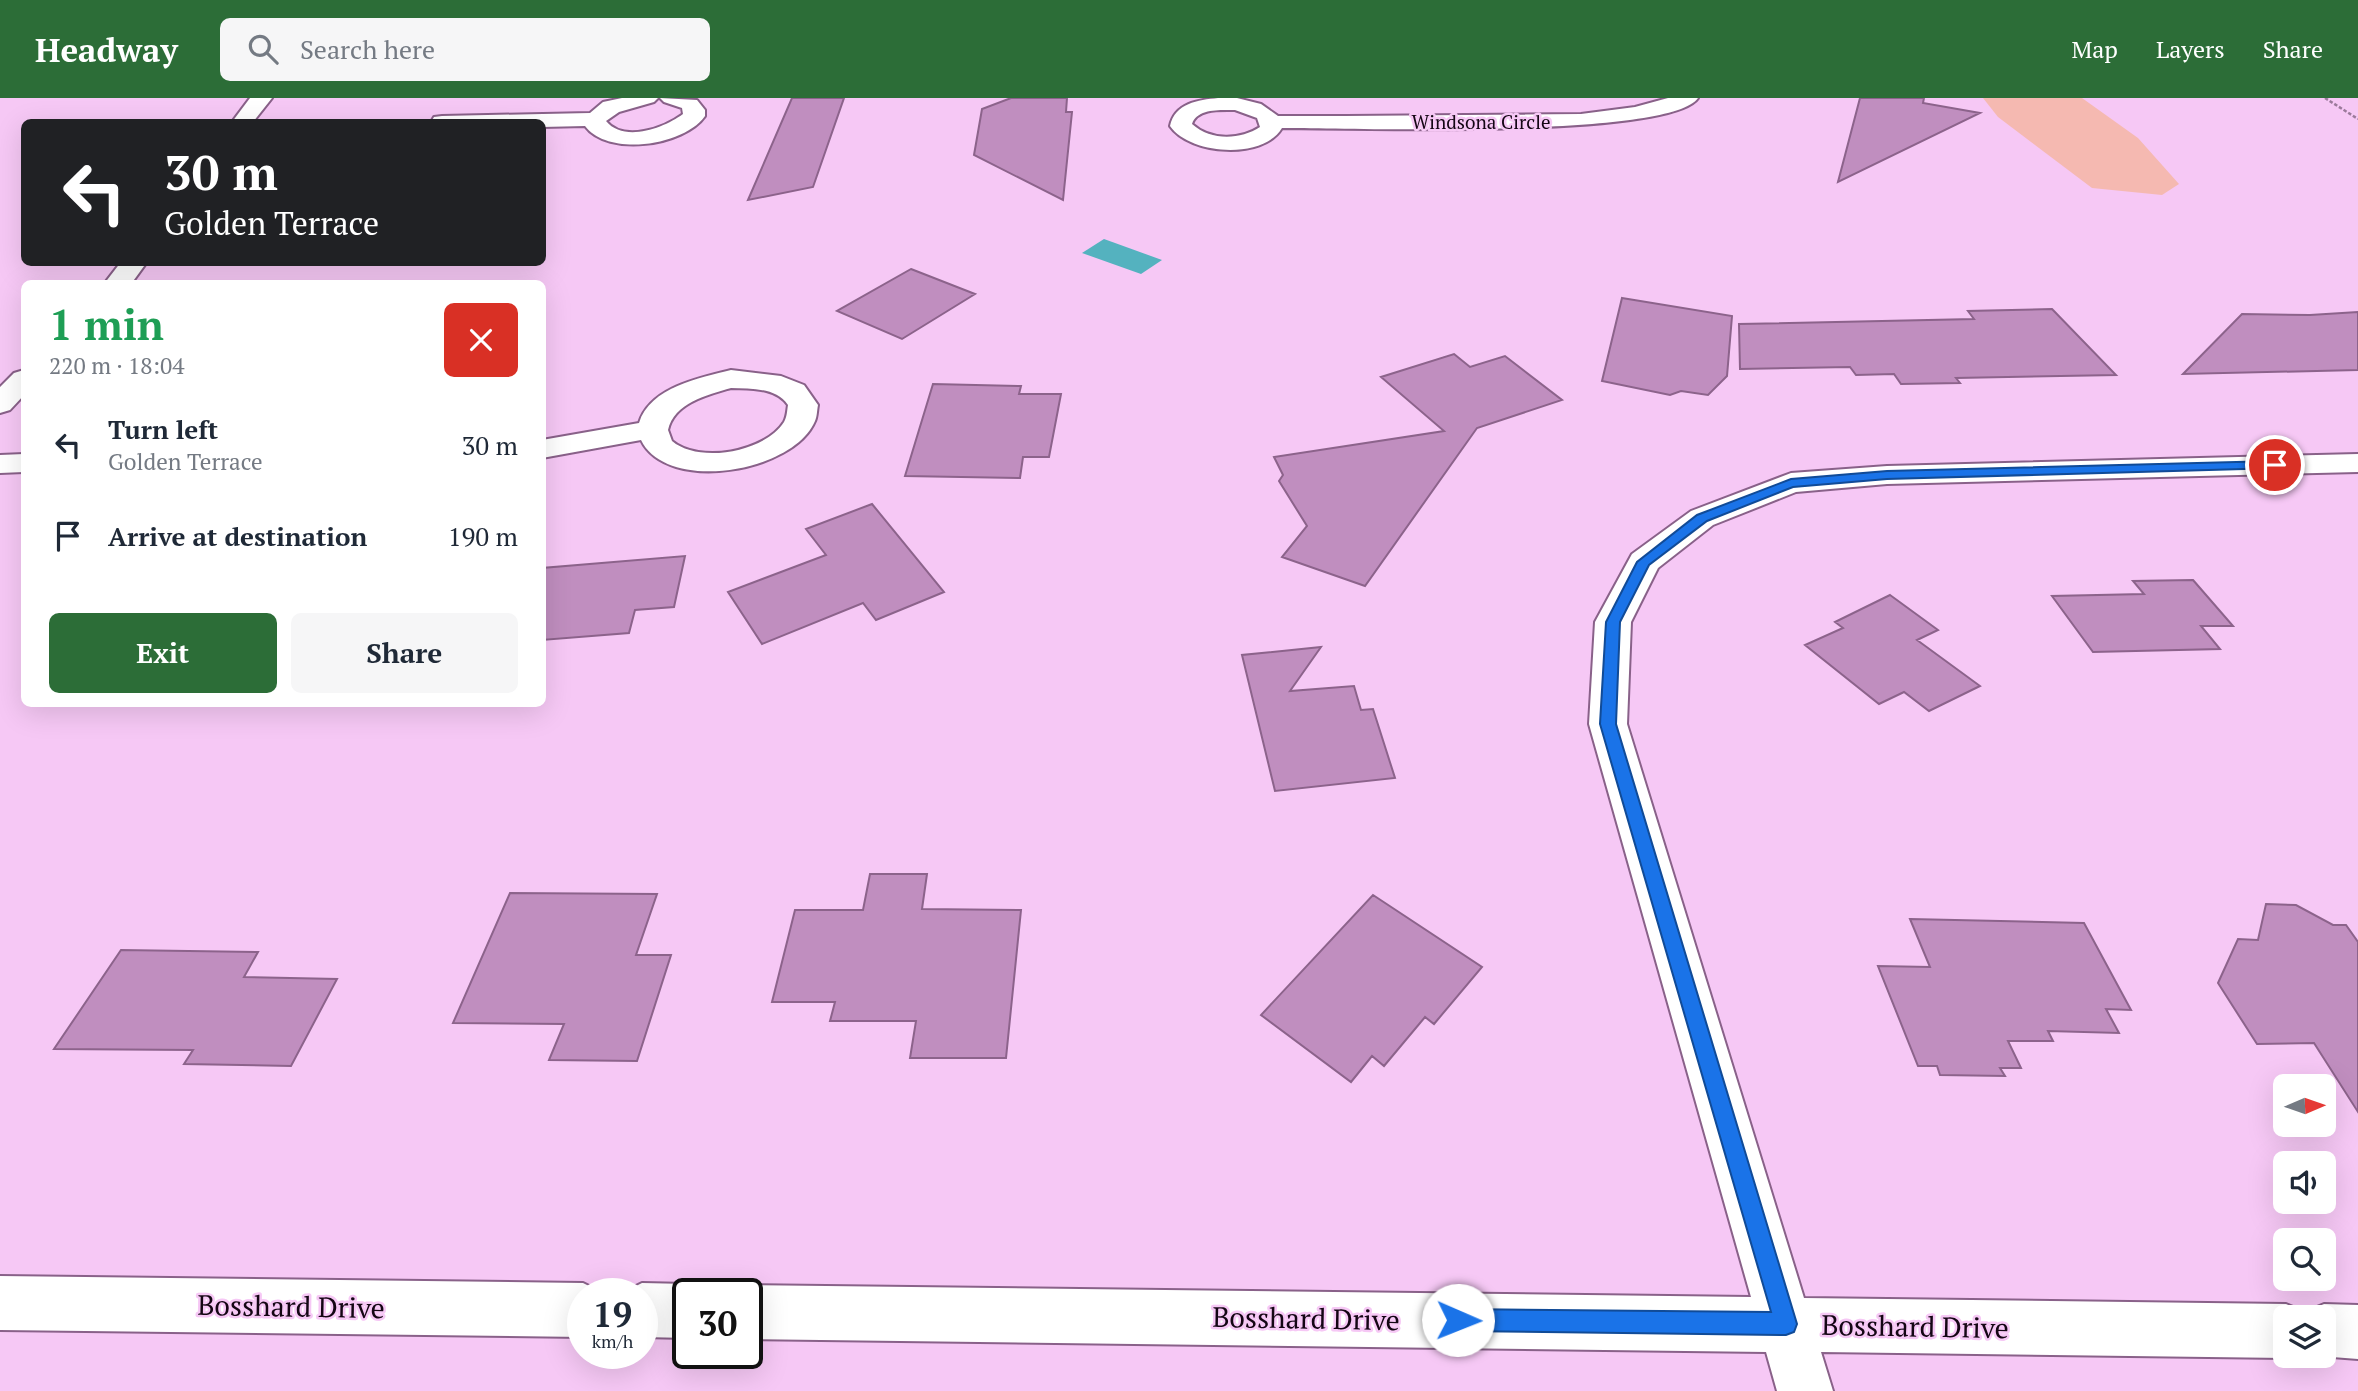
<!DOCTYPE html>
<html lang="en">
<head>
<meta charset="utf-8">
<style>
	:root { --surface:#fff; --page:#f6f6f7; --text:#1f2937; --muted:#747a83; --accent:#2c6d37 }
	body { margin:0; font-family:"PT Serif",serif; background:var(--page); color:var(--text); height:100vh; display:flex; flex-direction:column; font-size:26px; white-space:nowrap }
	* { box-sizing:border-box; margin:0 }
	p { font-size:23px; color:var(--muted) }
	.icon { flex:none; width:38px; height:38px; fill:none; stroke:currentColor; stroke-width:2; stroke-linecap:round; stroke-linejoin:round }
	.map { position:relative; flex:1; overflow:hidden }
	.panel { position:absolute; left:21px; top:182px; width:525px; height:427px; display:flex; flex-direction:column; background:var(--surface); border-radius:10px; box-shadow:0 7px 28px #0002 }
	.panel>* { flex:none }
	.top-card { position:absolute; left:21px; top:21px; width:525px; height:147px; border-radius:10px; box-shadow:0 7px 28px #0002; background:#202124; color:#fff; overflow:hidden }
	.needle { width:46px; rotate:88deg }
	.tools { position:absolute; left:2273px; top:976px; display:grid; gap:14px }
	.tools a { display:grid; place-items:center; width:63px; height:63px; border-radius:10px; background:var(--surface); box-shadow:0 7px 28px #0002; font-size:35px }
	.speed { position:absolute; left:567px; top:1180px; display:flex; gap:14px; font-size:35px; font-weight:700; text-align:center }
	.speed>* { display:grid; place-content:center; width:91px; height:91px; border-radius:50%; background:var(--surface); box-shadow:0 7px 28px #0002; line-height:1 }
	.speed small { font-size:18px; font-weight:400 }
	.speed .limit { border:4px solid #111; border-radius:10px; background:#fff; color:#111 }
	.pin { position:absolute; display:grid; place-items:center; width:60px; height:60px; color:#fff; margin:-30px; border:4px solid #fff; border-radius:50%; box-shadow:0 2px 7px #0007 }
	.me { position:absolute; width:77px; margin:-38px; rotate:91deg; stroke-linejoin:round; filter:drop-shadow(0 0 5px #0008) }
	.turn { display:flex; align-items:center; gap:24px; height:147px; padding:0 28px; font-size:32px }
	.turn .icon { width:91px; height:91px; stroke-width:2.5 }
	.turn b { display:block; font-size:49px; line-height:60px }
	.round { display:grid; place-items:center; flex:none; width:74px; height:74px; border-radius:10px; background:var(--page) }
	.head { display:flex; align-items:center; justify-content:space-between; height:119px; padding:0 28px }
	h1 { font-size:42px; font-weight:800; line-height:52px; color:#1e9e55 }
	.cta { display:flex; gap:14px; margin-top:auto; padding:14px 28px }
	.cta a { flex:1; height:80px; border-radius:10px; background:var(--accent); color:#fff; font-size:28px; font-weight:800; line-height:80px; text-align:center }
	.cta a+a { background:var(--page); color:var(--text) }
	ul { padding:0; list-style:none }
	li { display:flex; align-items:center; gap:21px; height:91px; padding:0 28px }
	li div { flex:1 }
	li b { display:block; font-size:26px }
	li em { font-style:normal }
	header { display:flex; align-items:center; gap:42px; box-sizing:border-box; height:98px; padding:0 35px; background:var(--accent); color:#fff }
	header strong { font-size:33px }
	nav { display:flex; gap:38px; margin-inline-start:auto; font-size:24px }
	.search { width:490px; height:63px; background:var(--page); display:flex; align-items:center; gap:18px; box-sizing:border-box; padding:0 24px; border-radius:10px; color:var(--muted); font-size:26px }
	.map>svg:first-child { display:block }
	.green { fill:#f5b9b1 }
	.water { fill:#54b2bf }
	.building { fill:#c08ebf; stroke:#8c638b; stroke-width:2 }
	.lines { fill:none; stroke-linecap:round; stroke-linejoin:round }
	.street-casing { stroke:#896189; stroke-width:4 }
	.path { stroke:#9b7a9b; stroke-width:2.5; stroke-dasharray:3.5 2; stroke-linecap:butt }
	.street { fill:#fff; fill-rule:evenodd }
	.route { fill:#1a73e8; stroke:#114b97; stroke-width:2 }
	.labels { text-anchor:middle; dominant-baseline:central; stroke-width:5; stroke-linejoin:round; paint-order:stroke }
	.far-street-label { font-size:19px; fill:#140614; stroke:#f6c8f5 }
	.near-street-label { font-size:28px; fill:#140614; stroke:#f6c8f5 }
</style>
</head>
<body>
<header>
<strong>Headway</strong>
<div class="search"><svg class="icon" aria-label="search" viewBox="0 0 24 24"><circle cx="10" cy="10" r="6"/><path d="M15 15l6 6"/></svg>Search here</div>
<nav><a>Map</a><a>Layers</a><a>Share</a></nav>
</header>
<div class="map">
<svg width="2358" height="1293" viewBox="0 0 2358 1293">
	<rect width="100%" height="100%" fill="#f6c8f5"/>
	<path class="green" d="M1983 0H2082L2138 40 2179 86 2162 97 2092 90 1998 19Z"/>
	<path class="water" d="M1104 141 1162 162 1141 176 1082 155Z"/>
	<path class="building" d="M792 0H844L813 89 748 102Z
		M1011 0H1067L1066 14H1072L1063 102 974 57 982 11Z
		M1860 0H1924L1923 5 1980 15 1838 84Z
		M911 171 975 196 902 241 837 213Z
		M1622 200 1732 218 1727 278 1708 297 1681 293 1670 297 1602 283Z
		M2052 211 2116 277 1956 280 1960 285 1901 286 1894 276 1856 277 1850 269 1740 271 1739 226 1974 221 1968 213Z
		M2358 214V272L2183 276 2242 216 2310 217Z
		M1454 256 1470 269 1505 258 1562 302 1477 330 1365 488 1282 459 1307 428 1279 383 1283 377 1274 359 1444 333 1381 279Z
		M933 286 1021 288 1019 296H1061L1049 359H1023L1020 380 905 378Z
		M872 406 944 494 876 522 863 505 762 546 728 494 826 457 806 431Z
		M685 458 674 509 635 512 629 535 542 542V470Z
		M2193 482 2233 528H2201L2220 551 2093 554 2052 498 2144 496 2133 483Z
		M1890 497 1938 532 1917 542 1980 588 1929 613 1904 594 1879 606 1805 547 1843 530 1835 524Z
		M1321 549 1290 593 1354 588 1361 612 1373 611 1395 680 1275 693 1242 557Z
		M870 776H927L922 811 1021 812 1006 960H910L916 923H830L835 904H772L795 812H863Z
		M510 795 657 796 636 857H671L637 963 549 962 564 926 453 925Z
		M1373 797 1482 869 1434 926 1425 919 1384 968 1372 958 1351 984 1261 917Z
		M2266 806 2296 807 2333 827H2346L2358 844V1014L2314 945 2257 946 2218 885 2238 841 2258 842Z
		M1910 821 2084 825 2131 912 2106 911 2119 935 2048 933 2053 943H2008L2021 970H2000L2005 978 1940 977 1937 968H1918L1878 868 1930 869Z
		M121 852 258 854 244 879 337 881 291 968 184 966 193 952 54 951Z"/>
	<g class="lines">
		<g class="street-casing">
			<path id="street" d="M250 0H272L253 24H232Z
				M622 0H658L654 4 619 14 606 23C624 45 664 30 683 16L682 10 664 4 660 0 697 2 705 12V18C684 48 608 59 585 28L542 29V24H431L434 19 442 18 590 15 603 4Z
				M1218 0H1237L1261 6 1278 18H1346L1581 16 1635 9 1668 0H1698C1670 41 1343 30 1282 30 1263 62 1190 57 1170 28 1175 5 1198 2 1218 0ZM1235 12 1257 20 1260 29C1240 42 1211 43 1192 26 1197 10 1221 12 1235 12Z
				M121 164H147L131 186H104Z
				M24 272V297L10 312 0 315V289L14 275Z
				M731 272 781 278 804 287 818 307C817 312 817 319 815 323 794 374 667 396 641 342L542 360V342L639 325C650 289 700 280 731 272ZM731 290C751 291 776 289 788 307 787 313 787 319 784 324 765 354 699 366 672 343L668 332C674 305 707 297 731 290Z
				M24 356V374L0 375V357Z
				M2358 356V374L1887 386 1796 394 1713 427 1658 470 1631 524 1627 626 1804 1200 2286 1206 2305 1214 2324 1206 2358 1207V1261L2319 1258H2324V1220H2286V1258H2291L2286 1260 1821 1254 1833 1293H1777L1766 1254 747 1241V1195H728L747 1187 1751 1199 1589 626 1595 524 1632 456 1691 413 1791 375 1887 368Z
				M0 1178 583 1185 603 1195H583V1239L0 1232Z
				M642 1185 688 1186 707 1194 688 1195V1240L642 1239V1195H622Z"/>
		</g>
		<path class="path" d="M2325 0 2358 21"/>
		<use href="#street" class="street"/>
	</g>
	<path class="route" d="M2275 363 2281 367 2279 370 1887 381 1793 389 1707 423 1649 467 1620 524 1616 626 1797 1226 1794 1234 1786 1237 1458 1233 1450 1230 1447 1222 1450 1214 1458 1211 1771 1214 1600 626 1606 524 1637 464 1697 417 1791 381 1887 373Z"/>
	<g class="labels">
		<g class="far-street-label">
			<text x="1481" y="23">Windsona Circle</text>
		</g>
		<g class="near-street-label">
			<text transform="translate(291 1208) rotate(1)">Bosshard Drive</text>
			<text transform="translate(1306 1220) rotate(1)">Bosshard Drive</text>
			<text transform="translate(1915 1228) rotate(1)">Bosshard Drive</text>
		</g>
	</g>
</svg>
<div class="tools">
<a><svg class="needle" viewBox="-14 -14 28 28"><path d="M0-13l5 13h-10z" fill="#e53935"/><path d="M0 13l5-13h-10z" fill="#747a83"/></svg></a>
<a><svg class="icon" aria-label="sound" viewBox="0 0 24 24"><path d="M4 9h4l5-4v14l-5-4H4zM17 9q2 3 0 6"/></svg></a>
<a><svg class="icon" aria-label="search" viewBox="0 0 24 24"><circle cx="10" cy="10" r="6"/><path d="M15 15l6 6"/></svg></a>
<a><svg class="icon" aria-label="layers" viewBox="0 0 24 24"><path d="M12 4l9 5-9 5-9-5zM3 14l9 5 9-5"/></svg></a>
</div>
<div class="speed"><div>19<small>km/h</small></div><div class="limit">30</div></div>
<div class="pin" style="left:2275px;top:367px;background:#d93025"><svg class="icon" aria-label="arrive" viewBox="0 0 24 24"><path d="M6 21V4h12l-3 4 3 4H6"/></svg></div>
<svg class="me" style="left:1458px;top:1222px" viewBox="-20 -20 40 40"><circle r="19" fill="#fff"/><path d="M0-13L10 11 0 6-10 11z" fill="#1a73e8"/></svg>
<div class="top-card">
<div class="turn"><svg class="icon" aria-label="left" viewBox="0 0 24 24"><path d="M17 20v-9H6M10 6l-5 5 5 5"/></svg><div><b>30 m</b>Golden Terrace</div></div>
</div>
<section class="panel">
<div class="head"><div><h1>1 min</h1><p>220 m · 18:04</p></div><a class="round" style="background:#d93025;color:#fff"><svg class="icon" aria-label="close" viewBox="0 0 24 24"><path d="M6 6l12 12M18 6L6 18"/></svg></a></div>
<ul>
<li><svg class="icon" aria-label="left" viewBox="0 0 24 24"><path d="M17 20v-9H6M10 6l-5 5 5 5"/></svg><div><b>Turn left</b><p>Golden Terrace</p></div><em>30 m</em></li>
<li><svg class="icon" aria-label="arrive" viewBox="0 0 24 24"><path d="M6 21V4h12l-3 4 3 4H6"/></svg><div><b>Arrive at destination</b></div><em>190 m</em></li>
</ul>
<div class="cta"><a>Exit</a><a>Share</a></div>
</section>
</div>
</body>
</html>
